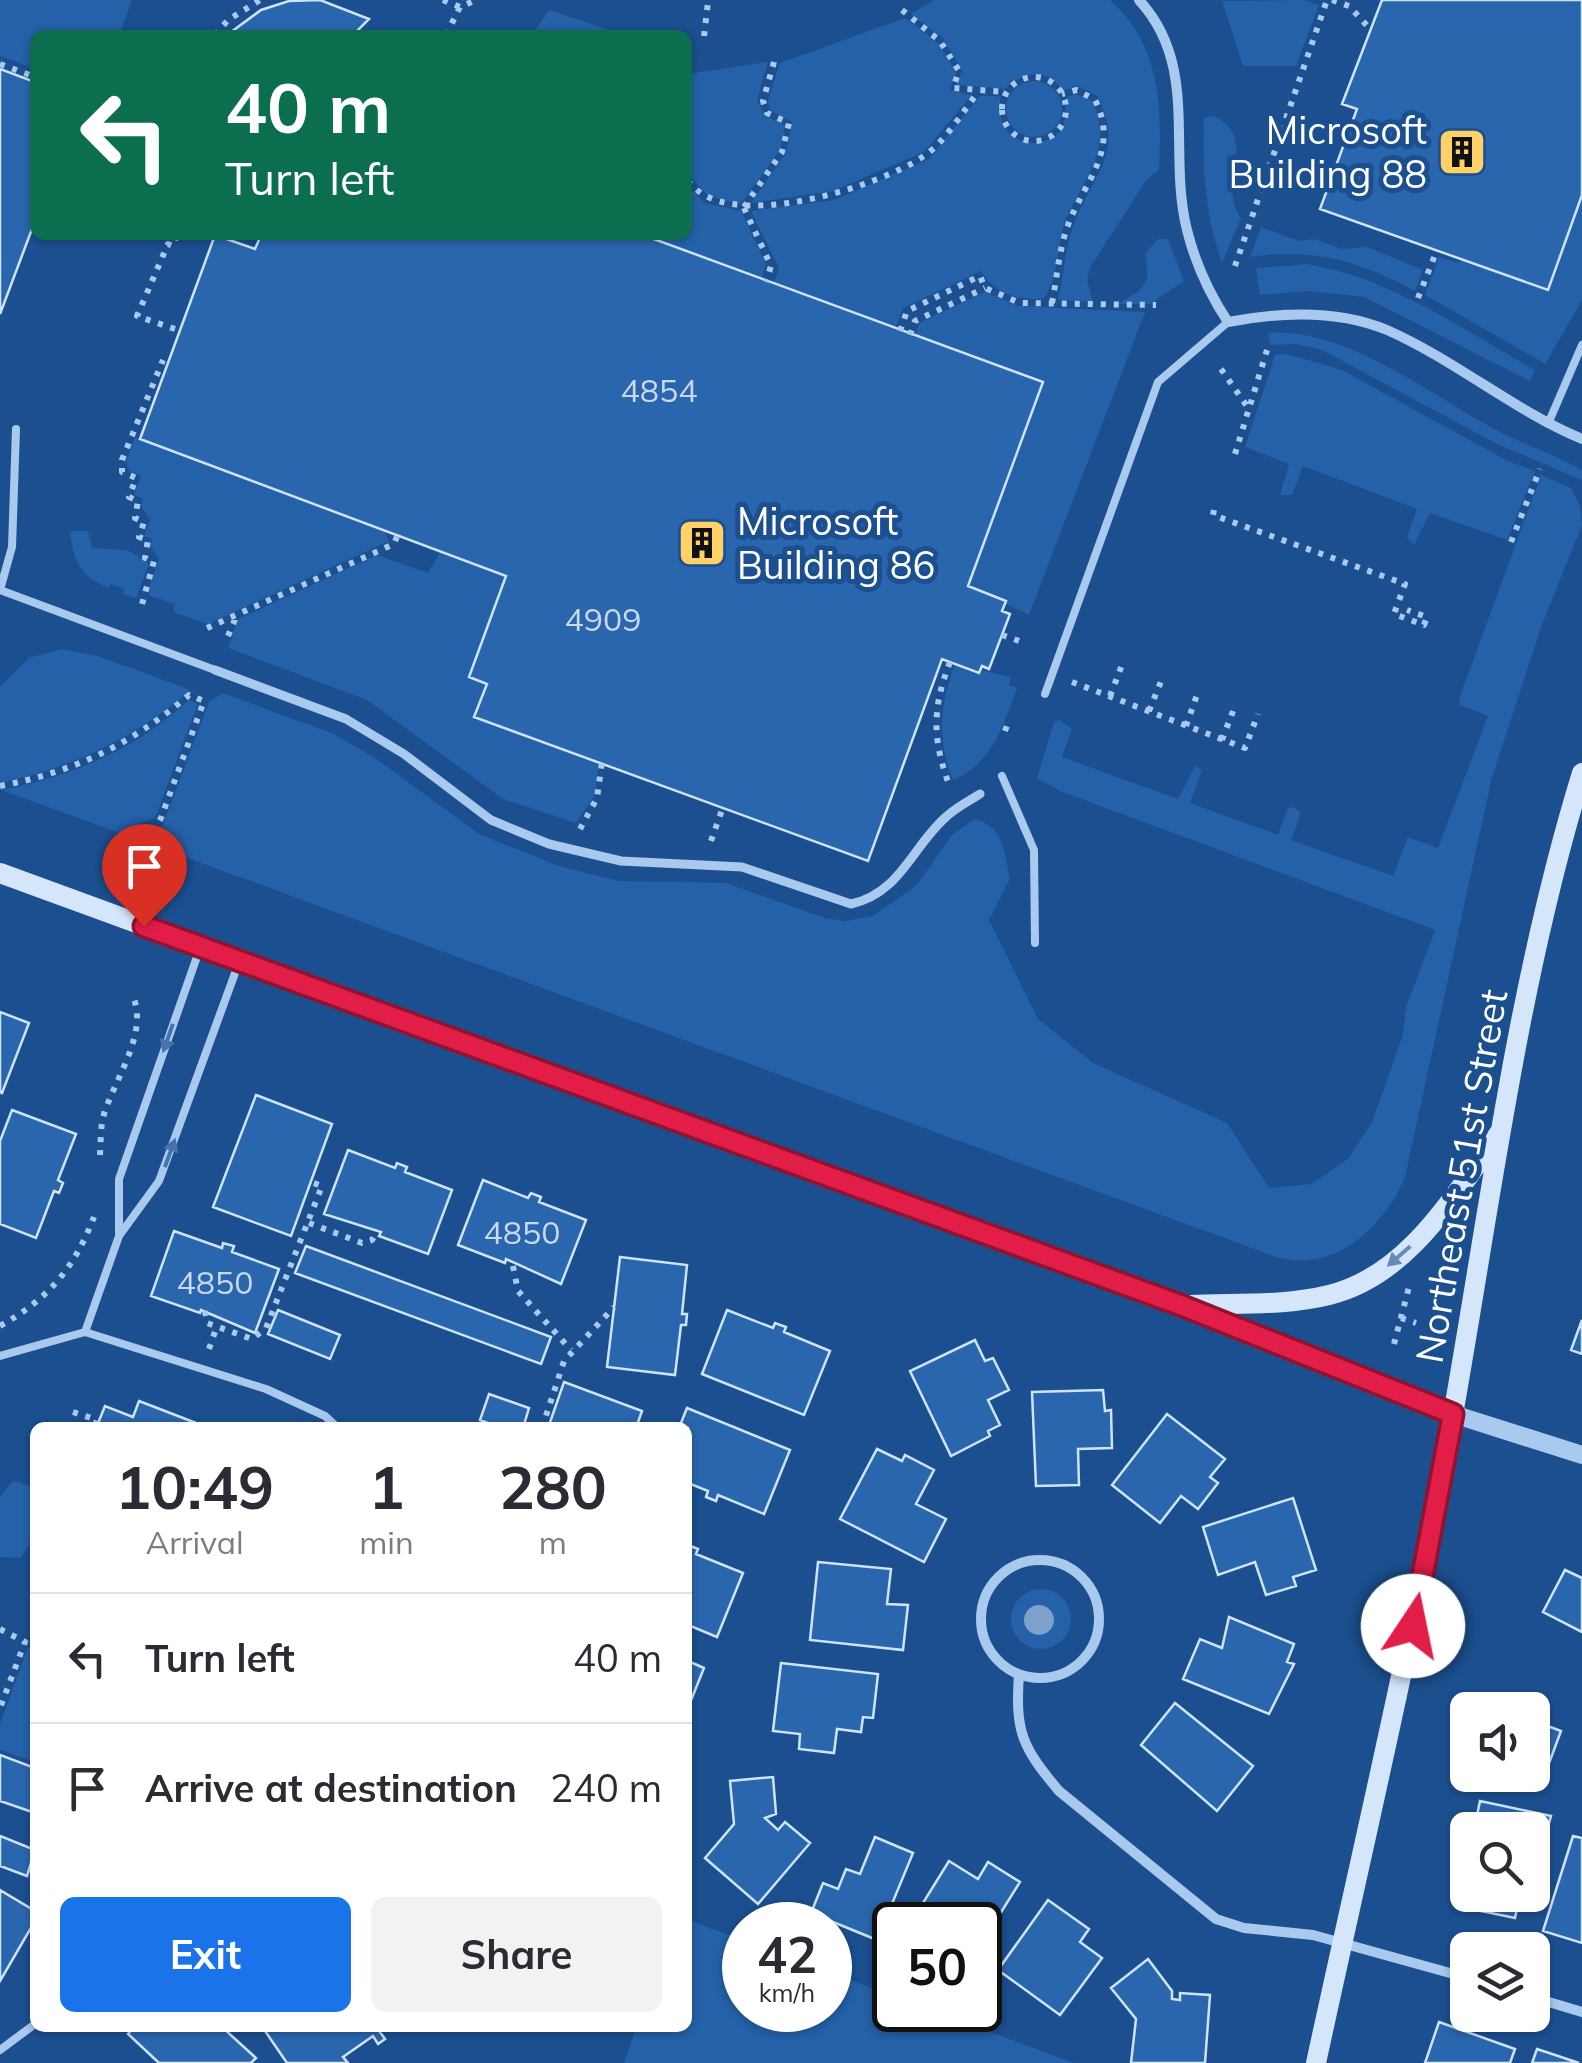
<!DOCTYPE html>
<html lang="en">
<head>
<meta charset="utf-8">
<style>
	:root { --surface:#fff; --page:#f2f2f3; --text:#2b2b33; --muted:#7c7c81; --line:#e1e1e2; --accent:#1a73e8 }
	body { margin:0; font-family:Mulish,sans-serif; background:var(--page); color:var(--text); height:100vh; display:flex; flex-direction:column; font-size:38px; white-space:nowrap }
	* { box-sizing:border-box; margin:0 }
	p { font-size:32px; color:var(--muted) }
	.icon { flex:none; width:55px; height:55px; fill:none; stroke:currentColor; stroke-width:2; stroke-linecap:round; stroke-linejoin:round }
	.map { position:relative; flex:1; overflow:hidden }
	.details { position:absolute; left:30px; top:1422px; width:662px; height:610px; display:flex; flex-direction:column; background:var(--surface); border-radius:15px; box-shadow:0 2px 8px #0004 }
	.details>* { flex:none }
	.top-card { position:absolute; left:30px; top:30px; width:662px; height:210px; border-radius:15px; box-shadow:0 2px 8px #0004; background:#0b6e4f; color:#fff; overflow:hidden }
	.tools { position:absolute; left:1450px; top:1692px; display:grid; gap:20px }
	.tools a { display:grid; place-items:center; width:100px; height:100px; border-radius:15px; background:var(--surface); box-shadow:0 2px 8px #0004; font-size:50px }
	.speed { position:absolute; left:722px; top:1902px; display:flex; gap:20px; font-size:50px; font-weight:700; text-align:center }
	.speed>* { display:grid; place-content:center; width:130px; height:130px; border-radius:50%; background:var(--surface); box-shadow:0 2px 8px #0004; line-height:1 }
	.speed small { font-size:25px; font-weight:400 }
	.speed .limit { border:5px solid #111; border-radius:15px; background:#fff; color:#111 }
	.pin { position:absolute; display:grid; place-items:center; width:85px; height:85px; color:#fff; margin:-102px -42px; border-radius:50% 50% 50% 0; rotate:-45deg; box-shadow:0 0 10px #0007 }
	.pin .icon { rotate:45deg }
	.me { position:absolute; width:110px; margin:-55px; rotate:11deg; stroke-linejoin:round; filter:drop-shadow(0 0 8px #0008) }
	.turn { display:flex; align-items:center; gap:35px; height:210px; padding:0 30px; font-size:45px }
	.turn .icon { width:130px; height:130px; stroke-width:2.5 }
	.turn b { display:block; font-size:70px; line-height:85px }
	.eta { display:flex; justify-content:space-evenly; align-items:center; height:170px; text-align:center }
	.eta b { font-size:60px; font-weight:700; line-height:70px }
	.action { display:flex; gap:20px; margin-top:auto; padding:20px 30px }
	.action a { flex:1; height:115px; border-radius:15px; background:var(--accent); color:#fff; font-size:40px; font-weight:700; line-height:115px; text-align:center }
	.action a+a { background:var(--page); color:var(--text) }
	ul { padding:0; list-style:none }
	li { display:flex; align-items:center; gap:30px; height:130px; padding:0 30px; border-top:2px solid var(--line) }
	li div { flex:1 }
	li b { display:block; font-size:38px }
	li em { font-style:normal }
	.map>svg:first-child { display:block }
	.green { fill:#2461a8 }
	.building { fill:#2a66ad; stroke:#cfe3fa; stroke-width:2.5 }
	.lines { fill:none; stroke-linecap:round; stroke-linejoin:round }
	.path { stroke:#a9c9ee; stroke-width:6; stroke-dasharray:5 8; stroke-linecap:butt }
	.service { stroke:#a9c9ee; stroke-width:8 }
	.pedestrian { stroke:#a9c9ee; stroke-width:9 }
	.minor { stroke:#a9c9ee; stroke-width:10 }
	.tertiary { stroke:#a9c9ee; stroke-width:18 }
	.secondary { stroke:#d6e6fa; stroke-width:20 }
	.tree { fill:#7ea0ca }
	.oneway { fill:#4674ac }
	.oneway2 { fill:#668bba }
	.route-casing { stroke:#92132f; stroke-width:25 }
	.route { stroke:#e11d48; stroke-width:18 }
	.labels { text-anchor:middle; dominant-baseline:central; stroke-width:10; stroke-linejoin:round; paint-order:stroke }
	.number-label { font-size:32px; fill:#cad9ea }
	.poi-label { font-size:38px; fill:#fff; stroke:#1b4f8f; text-anchor:end }
	.street-label { font-size:38px; fill:#fff; stroke:#1b4f8f }
</style>
</head>
<body>
<div class="map">
<svg width="1582" height="2063" viewBox="0 0 1582 2063">
	<rect width="100%" height="100%" fill="#1b4f8f"/>
	<path class="green" d="M0 0H132L119 35H35V69L0 56Z
		M934 0H1110C1161 46 1162 106 1159 170L1147 179 1091 266 1087 280 1093 302 1058 300C1063 277 1065 252 1072 230 1088 178 1128 156 1097 96L1078 86 1063 91C1048 68 1023 70 1005 89L956 85 962 71 943 38 911 14Z
		M1304 0 1319 5 1296 66H1243L1222 1Z
		M549 10 624 35H532Z
		M905 18 938 43 956 72 950 90 972 95 924 152 833 191 751 203 786 153 792 122 770 110 768 100 780 63Z
		M768 62 757 100 765 116 785 125 780 150 741 204 708 196 688 174V74Z
		M1006 109a28 28 0 1 1 56 0a28 28 0 1 1-56 0Z
		M1076 94 1092 101C1116 151 1080 181 1064 225 1056 249 1059 279 1043 299 1015 300 996 294 981 271L903 308 895 329 773 285 779 268 751 211 834 200 929 159 980 96H1001C991 138 1037 160 1064 127L1067 97Z
		M1214 116C1261 139 1215 183 1241 218L1222 263C1205 214 1202 170 1204 118Z
		M688 187 705 203 741 211 766 264 761 280 643 235H688Z
		M1582 195V300L1545 364 1425 295 1439 257 1458 263Z
		M1261 227 1299 241 1314 239 1342 249 1367 247 1423 270 1415 291C1361 262 1312 247 1250 257Z
		M1158 239H1168L1184 281 1150 304H1118L1139 291 1147 279 1146 252Z
		M1307 264C1391 278 1462 329 1535 370L1530 381 1364 297 1308 291 1260 295 1256 268Z
		M985 292 1018 306 1145 312 1029 615 968 586 915 336 919 323Z
		M1268 333C1343 326 1433 396 1498 431 1526 445 1555 455 1582 470V480L1497 444 1322 350 1297 344 1270 345Z
		M1287 354 1342 370 1508 461 1535 471 1507 540 1430 513 1414 545 1407 537 1417 509 1303 466 1292 495H1280L1289 464 1245 447 1275 355Z
		M135 437 384 530 389 541 208 624 173 612 175 604 150 596 148 590 159 559 150 546 152 539 144 536 150 520 141 506 143 499 134 495 141 476 129 471 126 462Z
		M1541 475 1571 488 1580 506 1582 525 1542 625 1492 777 1405 1177C1384 1227 1335 1274 1276 1257L155 846 209 702 223 693 334 734 375 758 479 834 559 866 619 881 726 883 825 918 845 921 873 916 916 886 953 834 975 819C1004 826 1004 853 1010 878L989 920 1038 1019 1093 1063 1227 1123 1269 1188 1311 1184 1348 1159 1372 1122 1403 1035 1406 1007 1435 930 1060 791 1037 778 1054 722 1059 720 1072 729 1062 757 1178 799 1195 766 1202 770 1190 803 1278 835 1288 808 1294 807 1301 813 1291 840 1393 876 1408 837 1438 848 1488 716 1460 705 1459 699Z
		M70 531H88L92 548 128 550 149 564 136 598 123 594 124 589 111 584 109 588C80 577 73 560 70 531Z
		M441 551 506 576 469 678 487 684 599 761 595 795 576 823 503 799 367 700 228 648 238 619 377 555 428 573Z
		M62 649 98 656 191 690C133 739 74 767 0 783V687L29 658Z
		M955 664 1011 677 1009 685 1017 688C1004 724 992 764 953 780 936 739 940 704 955 664Z
		M189 700 198 704 155 818 136 825 131 837 1 790C74 776 134 750 189 700Z
		M13 1481 35 1487V1534L21 1558 0 1557V1497Z
		M1011 1619a30 30 0 1 1 60 0a30 30 0 1 1-60 0Z
		M28 1647 35 1650V1762L0 1750V1724Z
		M688 1920 745 1941V2010H830V1972L895 1997V2010H931L1074 2063H624L636 2028H688Z"/>
	<path class="building" d="M320 0 369 19 356 32 360 35H227L261 10 289 1Z
		M1382 0H1582V195L1548 290 1320 209 1357 109 1342 104Z
		M0 69 35 82V221L0 314Z
		M215 235 255 249 261 235H643L1043 382 968 586 1006 601 1002 611 1010 614 989 669 982 666 979 673 942 659 868 861 474 717 487 684 469 677 506 576 140 439Z
		M0 1012 29 1023 2 1093 0 1092Z
		M256 1095 332 1124 291 1236 213 1207Z
		M12 1110 76 1134 58 1180 63 1183 59 1193 54 1191 36 1238 0 1224V1141Z
		M348 1150 395 1168 397 1163 407 1167 405 1172 452 1190 428 1254 379 1236 381 1232 324 1214Z
		M483 1180 528 1198 531 1193 541 1197 539 1202 586 1220 561 1284 506 1259 505 1263 458 1245Z
		M174 1231 222 1248 223 1243 234 1246 232 1252 279 1269 255 1333 201 1310 200 1313 151 1296Z
		M306 1246 551 1337 541 1364 295 1273Z
		M620 1257 687 1265 682 1314H687L686 1325H681L675 1375 607 1367Z
		M278 1310 340 1335 330 1359 268 1334Z
		M727 1310 773 1328 775 1323 786 1327 784 1332 830 1351 804 1415 702 1374Z
		M1582 1320V1354L1571 1350Z
		M975 1340 985 1361 993 1358 1009 1390 988 1400 1000 1425 988 1431 990 1436 951 1456 910 1371Z
		M564 1382 642 1411 636 1428H548Z
		M1103 1390 1105 1411 1111 1410 1112 1448 1078 1449 1079 1485 1036 1486 1032 1392Z
		M489 1394 529 1408 523 1428H501L480 1420Z
		M139 1401 209 1428H96L105 1406 133 1417Z
		M687 1408 790 1450 764 1514 718 1495 716 1501 706 1497 708 1491 688 1483V1428H679Z
		M1167 1414 1225 1459 1210 1477 1218 1483 1198 1509 1181 1496 1160 1523 1112 1485Z
		M877 1449 902 1461 905 1455 934 1470 916 1504 946 1519 924 1562 840 1519Z
		M1293 1498 1316 1570 1293 1577 1296 1586 1266 1595 1255 1562 1218 1575 1203 1527Z
		M688 1545 698 1549 696 1554 743 1573 717 1637 688 1625Z
		M818 1562 891 1569 887 1604 908 1605 903 1650 810 1640Z
		M1565 1570 1582 1578V1632L1543 1612Z
		M1229 1617 1294 1644 1287 1662 1294 1664 1269 1714 1183 1679 1200 1639 1222 1648Z
		M688 1661 704 1668 688 1708Z
		M781 1663 878 1674 873 1718 863 1717 861 1732 837 1729 834 1753 799 1749 800 1734 773 1731Z
		M1175 1703 1253 1766 1217 1811 1141 1745Z
		M1532 1720 1561 1731 1544 1777 1532 1773Z
		M0 1755 35 1768V1813L0 1801Z
		M773 1777 776 1814 765 1818 778 1830 785 1822 810 1843 758 1904 705 1858 734 1824 730 1781Z
		M1480 1801 1551 1816 1532 1886V1830H1474Z
		M0 1836 35 1850 27 1876 0 1866Z
		M1573 1836 1582 1838V1943L1543 1931Z
		M875 1837 913 1853 877 1940 811 1913 823 1883 838 1889 846 1869 860 1874Z
		M1468 1858V1895H1530L1528 1906 1518 1904 1515 1918 1457 1906Z
		M949 1861 978 1879 988 1862 1020 1882 980 1946V1925H923L913 1919Z
		M0 1890 35 1911V1921L0 1981Z
		M1048 1900 1089 1929 1080 1942 1102 1958 1060 2015 998 1970Z
		M1148 1959 1172 1991V1999L1180 2000V1993L1210 1995 1205 2063H1131L1136 2019 1111 1988Z
		M1439 2022 1515 2049 1510 2063H1425Z
		M133 2028H223L256 2058 251 2063H159L128 2034Z
		M263 2028H386L380 2032 385 2039 378 2044 373 2036 343 2057 348 2063H287Z
		M1537 2049 1579 2063H1532Z"/>
	<g class="lines">
		<path class="path" d="M443 0 460 7
			M1332 0 1349 6 1371 30
			M902 10 940 41 959 71 953 88 1006 92
			M215 35 228 20 260 0
			M446 35 460 7 476 0
			M704 36 708 2
			M0 64 35 77
			M1002 109a32 32 0 1 1 64 0a32 32 0 1 1-64 0Z
			M688 180C724 236 879 187 924 156 945 142 963 111 979 91
			M744 207 782 152 789 123 767 113 763 101 776 55
			M744 208 771 266 766 282
			M1235 266 1327 0
			M1418 298 1437 250
			M1052 303C1057 278 1059 249 1068 225 1085 180 1120 150 1095 100L1077 90 1062 94
			M175 329 137 316 168 244 173 246 177 235
			M900 331 907 311 980 276 985 288 1020 303 1156 305
			M910 335 915 321 985 288
			M1221 369 1249 409
			M1235 454 1267 350
			M1214 510 1213 515 1405 584 1394 614 1424 625 1427 617 1407 610
			M1511 542 1540 469
			M142 604 154 561 145 558 148 540 139 537 144 522 135 518 138 501 129 497 136 478 122 472V460L163 360
			M207 628 394 544 398 534
			M1002 635 1025 643
			M228 636 236 617
			M950 662C932 708 932 740 950 787
			M1072 682 1245 748 1258 714
			M1110 696 1122 665
			M1149 711 1162 679
			M1186 726 1198 692
			M1005 731 1009 720
			M1222 740 1235 706
			M0 786C74 772 132 744 189 695L204 701 161 818 142 853
			M580 829 597 798 602 762
			M711 841 723 807
			M100 1155C101 1142 100 1127 104 1114 115 1079 147 1035 134 999
			M309 1223 362 1243 372 1240 377 1231
			M513 1266 518 1291 571 1350
			M205 1311 207 1323 252 1339 266 1328 322 1186 308 1181
			M1401 1318 1416 1323
			M0 1326C48 1299 74 1269 94 1217
			M1394 1344 1409 1287
			M209 1349 217 1326
			M73 1412 97 1420 94 1428
			M542 1428 564 1361 614 1307
			M0 1629 25 1642 0 1708"/>
		<path class="service" d="M1548 424 1582 345
			M0 590 215 670
			M0 590 12 547 16 429
			M1045 694 1158 382 1228 322
			M1002 776 1034 850 1035 943
			M119 1233V1179L199 951
			M85 1332 119 1236 159 1181 238 965
			M0 1356 85 1332 266 1389 325 1416 338 1428
			M0 2050 35 2024"/>
		<path class="pedestrian" d="M215 670 346 719 404 754 491 820 549 844 621 861 742 867 851 904C901 893 912 846 947 816 957 807 969 801 980 794"/>
		<path class="minor" d="M1139 0C1200 66 1167 151 1187 230 1195 262 1210 295 1228 322 1280 312 1337 309 1387 330 1455 360 1513 410 1582 439
			M981 1619a59 59 0 1 1 118 0a59 59 0 1 1-118 0Z
			M1019 1675C1015 1732 1022 1747 1059 1791L1216 1919 1244 1928 1313 1935 1468 1978
			M1532 1997 1582 2012"/>
		<path class="tertiary" d="M1453 1414 1582 1455"/>
		<path class="secondary" d="M0 873 1183 1306 1453 1414
			M1190 1305C1235 1303 1285 1306 1329 1295 1410 1275 1454 1194 1500 1132
			M1316 2063C1362 1851 1412 1640 1451 1426 1490 1208 1517 984 1582 773"/>
	</g>
	<circle class="tree" cx="1039" cy="1620" r="15"/>
	<defs><path id="oneway-solid" d="M-6-.8H1V-3.2L6.5 0L1 3.2V.8H-6Z" transform="scale(2.5)"/></defs>
	<g class="oneway">
		<use href="#oneway-solid" transform="translate(168 1038) rotate(109)"/>
		<use href="#oneway-solid" transform="translate(170 1153) rotate(-70)"/>
	</g>
	<use class="oneway2" href="#oneway-solid" transform="translate(1399 1256) rotate(139)"/>
	<g class="lines">
		<g class="route-casing">
			<path id="route" d="M144 926 1183 1306 1453 1414 1413 1626"/>
		</g>
		<use href="#route" class="route"/>
	</g>
	<defs>
		<g id="building-square" transform="scale(2.5)"><rect x="-9" y="-9" width="18" height="18" rx="4" fill="#ffd166" stroke="#1b4f8f"/><path d="M-4-6H4V6H1V3H-1V6H-4ZM-2.5-4.3h1.7v1.8h-1.7ZM.8-4.3h1.7v1.8H.8ZM-2.5-1h1.7V.8h-1.7ZM.8-1h1.7V.8H.8Z" fill="#111"/></g>
	</defs>
	<g fill-rule="evenodd">
		<use href="#building-square" x="1462" y="152"/>
		<use href="#building-square" x="702" y="543"/>
	</g>
	<g class="labels">
		<g class="number-label">
			<text x="659" y="390">4854</text>
			<text x="603" y="619">4909</text>
			<text x="522" y="1232">4850</text>
			<text x="215" y="1282">4850</text>
		</g>
		<g class="poi-label">
			<text x="1427" y="130">Microsoft<tspan x="1427" dy="44">Building 88</tspan></text>
			<text x="737" y="521" text-anchor="start">Microsoft<tspan x="737" dy="44">Building 86</tspan></text>
		</g>
		<g class="street-label">
			<text transform="translate(1461 1176) rotate(-80)">Northeast 51st Street</text>
		</g>
	</g>
</svg>
<div class="tools">
<a><svg class="icon" aria-label="sound" viewBox="0 0 24 24"><path d="M4 9h4l5-4v14l-5-4H4zM17 9q2 3 0 6"/></svg></a>
<a><svg class="icon" aria-label="search" viewBox="0 0 24 24"><circle cx="10" cy="10" r="6"/><path d="M15 15l6 6"/></svg></a>
<a><svg class="icon" aria-label="layers" viewBox="0 0 24 24"><path d="M12 4l9 5-9 5-9-5zM3 14l9 5 9-5"/></svg></a>
</div>
<div class="speed"><div>42<small>km/h</small></div><div class="limit">50</div></div>
<div class="pin" style="left:144px;top:926px;background:#d93025"><svg class="icon" aria-label="arrive" viewBox="0 0 24 24"><path d="M6 21V4h12l-3 4 3 4H6"/></svg></div>
<svg class="me" style="left:1413px;top:1626px" viewBox="-20 -20 40 40"><circle r="19" fill="#fff"/><path d="M0-13L10 11 0 6-10 11z" fill="#e11d48"/></svg>
<div class="top-card">
<div class="turn"><svg class="icon" aria-label="left" viewBox="0 0 24 24"><path d="M17 20v-9H6M10 6l-5 5 5 5"/></svg><div><b>40 m</b>Turn left</div></div>
</div>
<section class="details">
<div class="eta">
<div><b>10:49</b><p>Arrival</p></div>
<div><b>1</b><p>min</p></div>
<div><b>280</b><p>m</p></div>
</div>
<ul>
<li><svg class="icon" aria-label="left" viewBox="0 0 24 24"><path d="M17 20v-9H6M10 6l-5 5 5 5"/></svg><div><b>Turn left</b></div><em>40 m</em></li>
<li><svg class="icon" aria-label="arrive" viewBox="0 0 24 24"><path d="M6 21V4h12l-3 4 3 4H6"/></svg><div><b>Arrive at destination</b></div><em>240 m</em></li>
</ul>
<div class="action"><a>Exit</a><a>Share</a></div>
</section>
</div>
</body>
</html>
